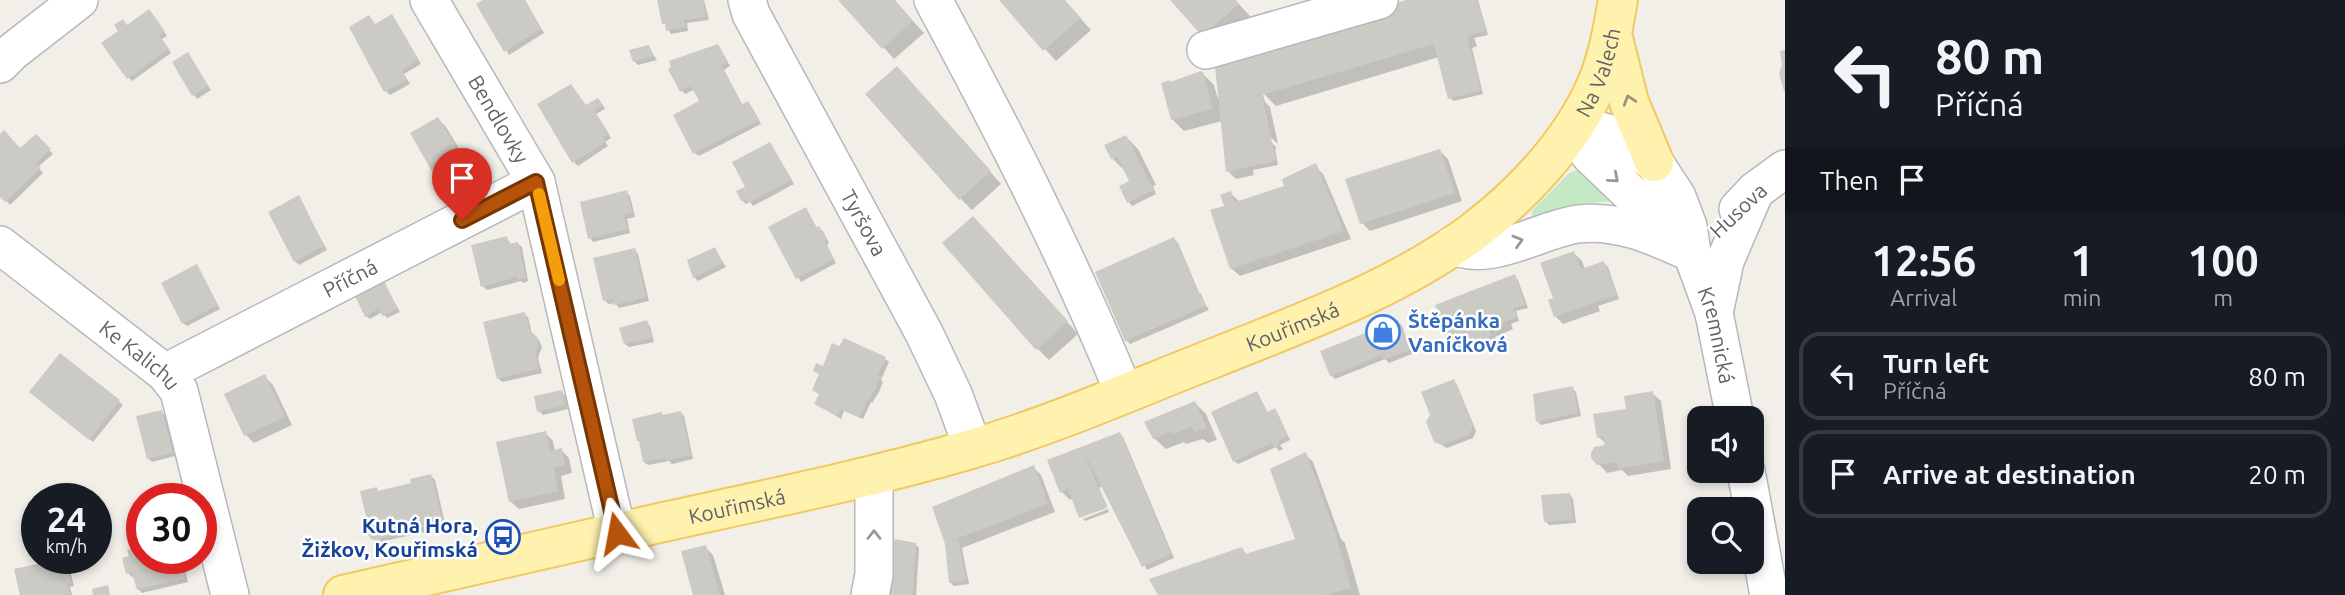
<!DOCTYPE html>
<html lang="en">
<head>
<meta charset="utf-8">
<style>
	:root { --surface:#171b24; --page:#242831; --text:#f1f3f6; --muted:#9ea1a6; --line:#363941 }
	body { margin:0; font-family:Ubuntu,sans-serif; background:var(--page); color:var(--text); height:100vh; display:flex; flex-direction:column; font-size:26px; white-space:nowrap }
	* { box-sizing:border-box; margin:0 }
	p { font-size:23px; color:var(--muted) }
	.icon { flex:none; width:38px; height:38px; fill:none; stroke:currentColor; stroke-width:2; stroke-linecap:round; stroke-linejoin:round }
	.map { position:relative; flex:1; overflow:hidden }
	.drawer { display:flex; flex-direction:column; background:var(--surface); width:560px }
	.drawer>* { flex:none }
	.hud { background:#171b24; color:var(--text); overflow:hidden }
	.fabs { position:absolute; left:1687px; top:406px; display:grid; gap:14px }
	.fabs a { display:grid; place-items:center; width:77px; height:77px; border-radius:14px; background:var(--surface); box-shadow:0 4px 10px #0003; font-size:35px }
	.speed { position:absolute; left:21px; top:483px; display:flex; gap:14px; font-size:35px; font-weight:700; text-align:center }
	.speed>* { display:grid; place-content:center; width:91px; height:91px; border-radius:50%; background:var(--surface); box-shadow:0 4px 10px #0003; line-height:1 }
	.speed small { font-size:18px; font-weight:400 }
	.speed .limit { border:10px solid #d22; background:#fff; color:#111 }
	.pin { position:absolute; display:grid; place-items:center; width:60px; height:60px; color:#fff; margin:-72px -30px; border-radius:50% 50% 50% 0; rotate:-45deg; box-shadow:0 0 7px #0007 }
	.pin .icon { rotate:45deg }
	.me { position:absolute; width:77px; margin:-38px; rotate:347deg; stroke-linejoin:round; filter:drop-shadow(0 0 5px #0008) }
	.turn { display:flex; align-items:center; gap:24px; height:147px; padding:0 35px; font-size:32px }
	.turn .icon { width:91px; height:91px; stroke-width:2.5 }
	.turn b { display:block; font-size:49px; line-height:60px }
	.then { display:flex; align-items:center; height:66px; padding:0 35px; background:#0003; gap:14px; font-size:26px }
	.eta { display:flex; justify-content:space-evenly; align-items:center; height:119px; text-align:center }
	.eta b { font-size:42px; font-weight:700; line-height:49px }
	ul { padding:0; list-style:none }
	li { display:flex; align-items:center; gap:21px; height:88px; margin:0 14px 10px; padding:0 21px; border:4px solid var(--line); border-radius:21px }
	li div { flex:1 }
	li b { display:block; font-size:26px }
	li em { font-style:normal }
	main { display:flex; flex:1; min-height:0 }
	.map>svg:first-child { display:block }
	.green { fill:#c5e8c5 }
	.shadow { fill:#0003 }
	.building { fill:#cccac5 }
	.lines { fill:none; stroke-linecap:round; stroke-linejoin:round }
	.minor-casing { stroke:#b5b8bc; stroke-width:40 }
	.major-casing { stroke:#f2c960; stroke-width:42 }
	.minor { stroke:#fff; stroke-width:37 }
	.major { stroke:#fff2af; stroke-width:38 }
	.oneway { stroke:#979581 }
	.oneway2 { stroke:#979a9d }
	.route-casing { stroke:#753606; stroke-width:18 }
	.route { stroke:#b45309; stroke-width:12 }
	.slow { stroke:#f59e0b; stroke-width:12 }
	.labels { text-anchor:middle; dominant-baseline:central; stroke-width:5; stroke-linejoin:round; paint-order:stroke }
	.street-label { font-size:21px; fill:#5f6368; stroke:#fff }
	.shop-label { font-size:21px; font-weight:bold; fill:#366cbe; stroke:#fff; text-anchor:start }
	.transit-label { font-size:21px; font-weight:bold; fill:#164399; stroke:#fff; text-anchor:end }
</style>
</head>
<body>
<main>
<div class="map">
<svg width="1785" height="595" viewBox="0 0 1785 595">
	<rect width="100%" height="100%" fill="#f1efe8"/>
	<path class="green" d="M1577 170 1589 173 1613 201 1570 205 1537 218 1532 216V211L1568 174Z"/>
	<path class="shadow" d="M487 0H525L544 33 509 55 479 4Z
		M658 0H704L709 20 687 23 688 31 671 34 664 23Z
		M841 0H894L924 33 894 59Z
		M1001 0H1064L1091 30 1056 61Z
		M1172 0H1235L1250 16 1215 47Z
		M1414 0H1478L1488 35 1474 38 1477 46 1472 48 1483 94 1454 101 1450 98 1439 57 1276 106 1262 92 1265 102 1270 107 1278 144 1266 133 1264 135 1277 148 1275 149 1278 165 1253 170 1254 175 1236 179 1228 171 1222 121 1184 131 1172 119 1203 74 1214 85 1218 99 1220 98Z
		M153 15 167 36 162 39 171 53 132 81 128 77 121 32Z
		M392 16 421 64 404 74 410 84 390 95 386 91 376 26Z
		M648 47 657 60 638 65 634 61Z
		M721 50 730 66 724 70 743 106 748 103 752 107 761 124 699 156 695 153 702 102 695 89 685 94 681 90Z
		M188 54 211 90 197 99 174 63Z
		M908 80 1001 184 972 210 960 198Z
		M602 104 605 109 596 114 611 138 605 142 608 146 578 166 574 162 586 107Z
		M438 119 446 127 474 173 448 189 440 181Z
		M36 136 53 154 38 167 43 173 10 205 0 194V137L20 150Z
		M1126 137 1138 149 1156 185 1153 186 1156 194 1132 206 1129 202 1132 182 1124 170 1112 158Z
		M770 144 794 184 753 206 750 202 746 204 742 200Z
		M1440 151 1448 159 1462 201 1370 231 1362 223Z
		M1315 166 1323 174 1351 239 1240 276 1231 268 1226 207 1230 193 1240 202 1287 187Z
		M626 192 630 196 635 217 627 219 630 233 593 242 590 238Z
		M298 197 327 250 299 265 295 261Z
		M806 209 817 228 823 231 829 243 827 245 836 263 801 282 770 228Z
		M985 229 1078 334 1049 360 1037 348Z
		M507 238 511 245 518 244 522 247 528 281 523 283 521 281 487 290 483 286Z
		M1174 239 1178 243 1200 295 1209 310 1130 344 1126 340Z
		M714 249 726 267 698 281 694 277Z
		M635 250 638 254 649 301 619 308 615 303 608 304 605 300Z
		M1574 253 1582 261 1585 269 1604 263 1608 267 1619 299 1598 306 1600 311 1563 324 1555 316V299Z
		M197 267 220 309 187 326 183 323Z
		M1515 276 1518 280 1528 308 1516 311 1519 321 1511 324 1513 329 1495 337 1499 345 1475 354 1468 347 1460 350 1452 342Z
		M384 283 400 312 387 318 382 312 370 319 366 316Z
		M524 314 528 317 532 334 539 340 542 347 538 358 542 373 502 382 498 378Z
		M647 322 650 326 654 342 629 347 625 344Z
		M1398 322 1402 326 1412 354 1389 363 1385 359 1335 379 1331 375Z
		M61 355 123 405 93 442 35 395Z
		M885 359 889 362 881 380 883 382 879 392 872 403 871 402 863 419 844 411 841 419 816 403 820 395 814 390 821 375 815 371Z
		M265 377 273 385 292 425 254 443 246 435Z
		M1454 381 1457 385 1476 431 1473 438 1447 448 1435 441Z
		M1572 388 1576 392 1581 416 1541 425 1538 422Z
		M562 392 565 396 568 409 543 415 539 411Z
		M1257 393 1268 413 1274 410 1278 414 1290 440 1280 445 1283 449 1279 451 1276 447 1238 464 1234 461Z
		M1652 393 1661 401 1671 469 1628 476 1622 470 1607 473 1593 458 1608 446 1599 437 1628 410Z
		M1195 403 1206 414 1217 440 1208 443 1203 439 1186 444 1184 442 1166 449 1154 438Z
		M161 412 165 415 175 456 152 462 148 458Z
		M681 413 684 416 693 459 672 464 669 461 648 465 644 462 661 414 664 416Z
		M545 433 553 441 555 451 561 450 569 458 572 473 561 476 565 499 519 509 510 501Z
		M1119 434 1123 437 1174 558 1147 570 1103 486 1099 488 1107 506 1080 516 1073 498 1070 500 1062 492 1081 448 1086 454Z
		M1305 454 1313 462 1341 539 1345 543 1360 595H1160L1242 549 1247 555 1299 540Z
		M1033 467 1041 475 1055 512 962 548 969 584 954 586 950 582 946 543Z
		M431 476 435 480 446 527 385 541 383 543H377L373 538 371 529 377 489 380 493 413 485Z
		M1570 495 1573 499 1576 523 1549 525 1545 521Z
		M1108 509 1109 512 1085 521 1083 519Z
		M915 544 919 548 916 595H890Z
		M705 547 713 555 725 595H694Z
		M142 558H182L188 582 142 593 138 589 135 576 132 577 128 573Z
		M65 559 68 563 74 586 70 587 72 595H22Z"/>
	<path class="building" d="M483 0H525L541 29 504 52 476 4Z
		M657 0H703L706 17 684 20 686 27 666 31 665 24H662Z
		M838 0H895L913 21 882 49Z
		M999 0H1065L1081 18 1043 51Z
		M1170 0H1236L1239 4 1202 36Z
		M1406 0H1477L1486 31 1467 36 1481 90 1448 99 1434 44 1262 95 1276 161 1226 172 1214 57Z
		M149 9 165 31 159 35 169 49 127 79 101 43 118 31 114 25 123 19 127 25Z
		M392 14 419 60 402 70 407 80 384 92 349 27 369 15 375 24Z
		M718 44 728 62 721 65 742 104 748 101 759 120 693 154 673 115 699 101 691 86 680 92 668 69 671 67 669 61Z
		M649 45 654 56 633 62 629 50Z
		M1785 50V91H1784L1779 74 1782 65 1780 51Z
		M188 52 208 86 192 96 172 62Z
		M897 66 991 171 959 200 865 94Z
		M1201 71 1203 72 1213 109 1171 120 1161 83 1170 80V82Z
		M571 84 586 105 598 98 603 105 594 110 609 134 603 137 606 142 572 163 537 104Z
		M438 117 467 165 438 182 410 133Z
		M4 130 20 148 36 134 51 149 36 163 41 168 5 202 0 197V134Z
		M1126 135 1154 190 1127 203 1119 186 1129 181 1117 157 1111 159 1104 145Z
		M770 142 792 180 748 203 745 199 741 201 736 191 745 187 732 162Z
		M1440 149 1455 193 1360 224 1345 179Z
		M1316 163 1344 231 1230 269 1210 210 1224 206 1220 195 1231 191 1235 202 1284 186 1282 179Z
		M627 190 632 213 624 215 628 229 588 239 580 202Z
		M299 195 324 246 294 262 268 212Z
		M806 207 816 227 819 226 827 239 824 241 834 259 796 279 768 227Z
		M973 216 1068 321 1036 350 942 243Z
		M507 236 509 244 518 242 526 278 518 280 517 277 481 287 471 245Z
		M1174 237 1199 294 1201 293 1206 306 1125 341 1095 272Z
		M715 247 723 263 693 278 687 260Z
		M635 248 646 297 614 305 612 299 603 301 593 258Z
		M1574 251 1581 269 1604 261 1617 295 1554 317 1548 300 1553 298 1540 263Z
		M197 264 218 305 182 324 161 283Z
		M1515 274 1525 305 1513 308 1517 317 1488 328 1492 336 1465 347 1462 339 1450 343 1435 305Z
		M384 281 397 308 382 316 379 308 365 317 355 296Z
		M525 312 529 329 538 338V347L535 353 539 369 497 379 483 322Z
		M647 320 652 338 624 344 619 328Z
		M1398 320 1410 350 1383 360 1382 355 1330 376 1320 351Z
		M844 338 886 357 878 376H880L876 388 868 401 867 400 859 417 840 409 837 416 814 404 819 394 812 390 819 374 813 371 816 363 823 366 832 343 839 346Z
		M60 353 120 400 89 440 29 392Z
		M265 374 285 417 244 436 224 394Z
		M1454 379 1473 426 1469 435 1442 445 1434 442 1426 422 1430 415 1421 392Z
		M1573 386 1578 413 1536 422 1533 394Z
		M562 390 565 405 537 412 534 396Z
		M1257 391 1267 412 1275 408 1288 436 1278 441 1280 445 1274 448 1272 443 1233 462 1211 412Z
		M1653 391 1664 461 1618 469 1617 462 1597 465 1591 458V454L1594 447 1605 445 1603 437 1597 438 1593 414 1626 409 1624 396Z
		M1195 401 1207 428 1194 432 1192 427 1173 434 1171 431 1153 439 1144 422Z
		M162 410 173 453 147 459 136 416Z
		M681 411 691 455 666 461V458L643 462 639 441H637L632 419 662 412V415Z
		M546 431 550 451 562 448 565 465 554 468 558 491 509 502 496 442Z
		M1120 432 1171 554 1142 567 1083 450 1107 508 1079 518 1068 489 1060 493 1047 460Z
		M1306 452 1334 529 1351 588 1325 595H1158L1149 579 1242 547 1245 554 1295 539 1270 469Z
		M1034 465 1048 504 948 542 958 539 966 580 949 583 945 544 932 507Z
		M431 474 441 514 443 516V524L436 527 433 526 381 538 379 541 371 539 367 533 369 529 360 491 377 487 378 491 411 483 410 479Z
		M1570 493 1573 520 1544 522 1541 495Z
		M895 539 916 543 913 595H889L892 550Z
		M706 545 720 595H693L681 551Z
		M142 546V558H180L185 578 137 590 132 573 126 574 122 558 129 556 127 550Z
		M65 558 71 583H67L70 595H20L14 569Z
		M108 585 110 595H93L92 589Z"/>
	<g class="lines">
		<g class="minor-casing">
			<g id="minor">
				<path id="s1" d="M429 0 536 182 617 532"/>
				<path id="s2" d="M747 0 751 14 924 333 953 394 973 448"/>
				<path d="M933 0C1002 128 1069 258 1124 393"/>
				<path d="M1206 50 1379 0"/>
				<path d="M0 64 12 52 79 0"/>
				<path id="s3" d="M1575 124 1608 133 1654 162 1677 197 1688 226 1692 253 1714 313 1735 418"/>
				<path d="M1575 124 1583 146 1590 155 1679 240"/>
				<path d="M1738 209 1755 191 1785 169"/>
				<path id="s4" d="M0 245 165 373 179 391 230 595"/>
				<path d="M1453 245C1488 264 1541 229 1578 224 1619 219 1656 237 1692 253"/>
				<path d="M1714 313 1725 261 1755 191"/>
				<path id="s5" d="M165 373 536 182"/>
				<path d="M1746 471 1769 595"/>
				<path d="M870 595 874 575V475"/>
			</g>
		</g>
		<g class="major-casing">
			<g id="major">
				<path d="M1613 38 1629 102 1654 162"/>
				<path id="s6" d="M343 595C451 570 559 545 668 521 769 499 871 478 971 449 1054 425 1134 389 1214 358 1303 322 1395 290 1473 232 1522 195 1571 143 1596 86 1608 58 1613 29 1618 0"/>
			</g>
		</g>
		<use href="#minor" class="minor"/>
		<use href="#major" class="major"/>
	</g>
	<defs><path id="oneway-chevron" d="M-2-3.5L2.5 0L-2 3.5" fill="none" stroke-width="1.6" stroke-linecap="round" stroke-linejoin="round" transform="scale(1.75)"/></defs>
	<use class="oneway" href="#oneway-chevron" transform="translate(1629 100) rotate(-108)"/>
	<g class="oneway2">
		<use href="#oneway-chevron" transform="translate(1614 178) rotate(41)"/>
		<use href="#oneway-chevron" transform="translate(1518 241) rotate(-17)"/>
		<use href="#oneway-chevron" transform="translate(874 535) rotate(-90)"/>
	</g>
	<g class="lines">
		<g class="route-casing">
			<path id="route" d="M462 220 536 182 617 533"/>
		</g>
		<use href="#route" class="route"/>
		<path class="slow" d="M539 194 559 280"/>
	</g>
	<defs>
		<g id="shop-ring" transform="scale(1.75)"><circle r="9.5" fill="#fff" stroke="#3f7fe0" stroke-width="1.5"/><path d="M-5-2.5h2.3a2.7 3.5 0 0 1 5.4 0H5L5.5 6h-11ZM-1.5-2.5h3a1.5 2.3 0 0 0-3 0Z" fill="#3f7fe0"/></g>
		<g id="bus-ring" transform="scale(1.75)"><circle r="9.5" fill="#fff" stroke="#1a4fb4" stroke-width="1.5"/><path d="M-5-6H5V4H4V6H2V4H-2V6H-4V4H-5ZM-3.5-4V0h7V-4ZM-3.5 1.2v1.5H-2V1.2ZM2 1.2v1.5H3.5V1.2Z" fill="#1a4fb4"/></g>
	</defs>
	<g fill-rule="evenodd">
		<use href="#shop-ring" x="1383" y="332"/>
		<use href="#bus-ring" x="503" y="537"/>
	</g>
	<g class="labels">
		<g class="street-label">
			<text stroke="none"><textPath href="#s6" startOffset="1400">Na Valech</textPath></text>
			<text stroke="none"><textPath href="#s1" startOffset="138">Bendlovky</textPath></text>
			<text transform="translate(1738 210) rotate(-43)">Husova</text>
			<text stroke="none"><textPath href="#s2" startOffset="252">Tyršova</textPath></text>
			<text stroke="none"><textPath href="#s5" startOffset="208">Příčná</textPath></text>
			<text stroke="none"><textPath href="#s6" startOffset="989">Kouřimská</textPath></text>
			<text stroke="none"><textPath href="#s3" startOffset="275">Kremnická</textPath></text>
			<text stroke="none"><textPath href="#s4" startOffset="178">Ke Kalichu</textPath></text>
			<text stroke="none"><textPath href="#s6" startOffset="404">Kouřimská</textPath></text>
		</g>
		<g class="shop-label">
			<text x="1408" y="320">Štěpánka<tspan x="1408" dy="24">Vaníčková</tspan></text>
		</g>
		<g class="transit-label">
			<text x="478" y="525">Kutná Hora,<tspan x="478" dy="24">Žižkov, Kouřimská</tspan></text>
		</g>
	</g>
</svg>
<div class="fabs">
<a><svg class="icon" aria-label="sound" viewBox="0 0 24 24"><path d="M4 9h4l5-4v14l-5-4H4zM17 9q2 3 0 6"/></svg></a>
<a><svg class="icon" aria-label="search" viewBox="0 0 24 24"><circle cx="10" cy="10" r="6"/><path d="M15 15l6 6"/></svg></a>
</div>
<div class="speed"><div>24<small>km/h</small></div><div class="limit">30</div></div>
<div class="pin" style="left:462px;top:220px;background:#d93025"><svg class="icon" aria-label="arrive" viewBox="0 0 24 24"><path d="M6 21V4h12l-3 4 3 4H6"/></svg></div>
<svg class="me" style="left:617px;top:533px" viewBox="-20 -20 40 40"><path d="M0-17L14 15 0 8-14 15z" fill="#b45309" stroke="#fff" stroke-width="4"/></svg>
</div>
<section class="drawer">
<div class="hud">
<div class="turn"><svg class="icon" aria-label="left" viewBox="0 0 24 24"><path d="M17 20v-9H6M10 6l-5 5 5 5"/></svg><div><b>80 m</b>Příčná</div></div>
<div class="then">Then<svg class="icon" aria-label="arrive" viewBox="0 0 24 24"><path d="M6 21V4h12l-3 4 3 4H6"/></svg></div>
</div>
<div class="eta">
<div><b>12:56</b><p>Arrival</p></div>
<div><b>1</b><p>min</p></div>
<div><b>100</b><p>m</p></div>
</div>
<ul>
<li><svg class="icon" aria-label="left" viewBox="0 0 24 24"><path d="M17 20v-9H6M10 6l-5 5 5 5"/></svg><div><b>Turn left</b><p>Příčná</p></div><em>80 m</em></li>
<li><svg class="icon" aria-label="arrive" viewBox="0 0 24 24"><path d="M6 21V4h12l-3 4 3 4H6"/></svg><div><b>Arrive at destination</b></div><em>20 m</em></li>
</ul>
</section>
</main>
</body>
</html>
